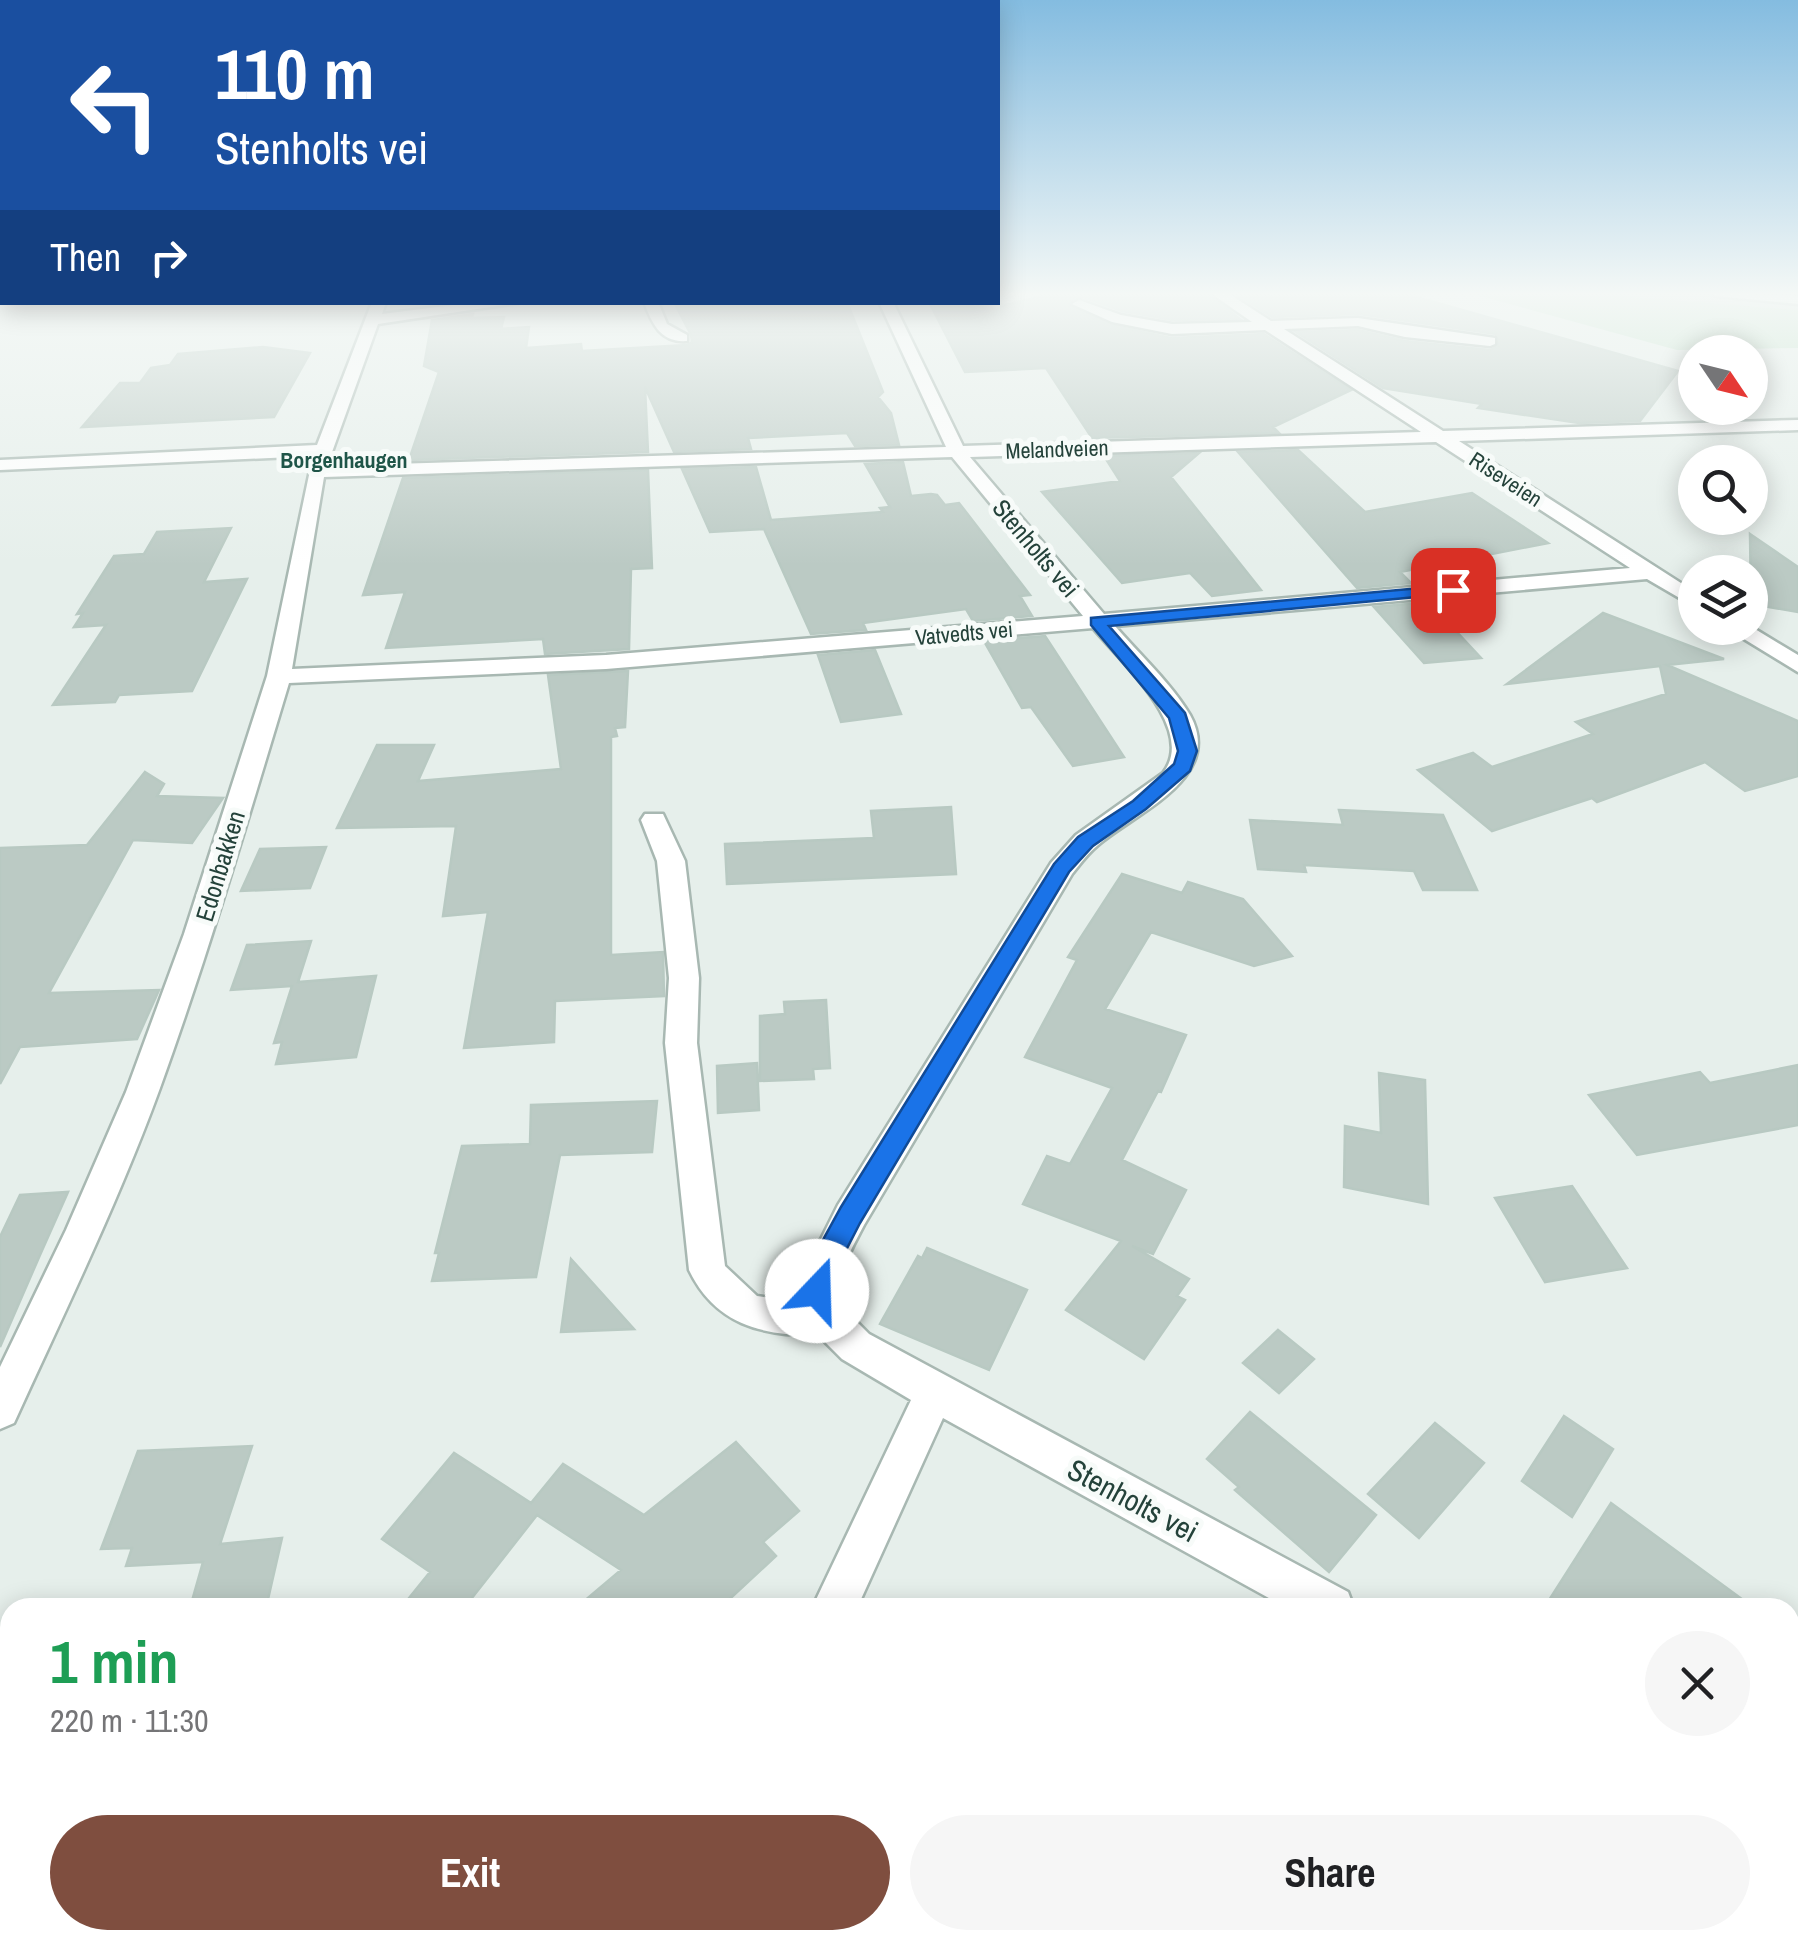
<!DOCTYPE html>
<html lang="en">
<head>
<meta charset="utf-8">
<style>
	:root { --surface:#fff; --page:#f6f6f6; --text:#202124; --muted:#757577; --accent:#7f4e3f }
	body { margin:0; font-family:"Archivo Narrow",sans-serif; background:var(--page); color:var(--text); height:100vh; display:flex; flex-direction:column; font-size:38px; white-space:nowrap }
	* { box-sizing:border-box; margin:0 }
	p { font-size:32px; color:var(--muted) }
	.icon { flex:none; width:55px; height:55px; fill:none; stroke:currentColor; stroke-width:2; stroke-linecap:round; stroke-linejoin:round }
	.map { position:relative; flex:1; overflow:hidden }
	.side { position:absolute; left:0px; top:1598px; width:1800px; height:352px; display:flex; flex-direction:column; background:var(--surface); border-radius:30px 30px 0 0; box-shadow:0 5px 25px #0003 }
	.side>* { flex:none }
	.guide { position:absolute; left:0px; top:0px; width:1000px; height:305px; box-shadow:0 5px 25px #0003; background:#1a4fa0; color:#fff; overflow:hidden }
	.needle { width:65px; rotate:125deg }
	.tools { position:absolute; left:1678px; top:335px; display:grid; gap:20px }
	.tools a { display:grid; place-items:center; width:90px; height:90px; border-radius:50%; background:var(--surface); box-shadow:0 5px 25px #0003; font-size:50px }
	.pin { position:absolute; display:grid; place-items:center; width:85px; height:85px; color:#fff; margin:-42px; border-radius:20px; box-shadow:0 5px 15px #0006 }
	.me { position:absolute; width:110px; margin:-55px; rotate:21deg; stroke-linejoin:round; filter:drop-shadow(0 0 8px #0008) }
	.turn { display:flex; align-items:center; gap:35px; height:210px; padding:0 50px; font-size:45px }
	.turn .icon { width:130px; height:130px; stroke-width:2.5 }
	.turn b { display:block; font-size:70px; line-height:85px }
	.then { display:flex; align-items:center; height:95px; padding:0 50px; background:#0003; gap:20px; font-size:38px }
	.round { display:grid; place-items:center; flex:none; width:105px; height:105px; border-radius:52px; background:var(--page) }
	.headline { display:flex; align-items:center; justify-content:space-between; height:170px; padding:0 50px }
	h1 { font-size:60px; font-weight:800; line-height:75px; color:#1e9e55 }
	.primary-button { display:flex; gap:20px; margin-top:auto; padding:20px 50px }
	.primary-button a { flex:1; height:115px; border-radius:60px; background:var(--accent); color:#fff; font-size:40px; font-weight:800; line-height:115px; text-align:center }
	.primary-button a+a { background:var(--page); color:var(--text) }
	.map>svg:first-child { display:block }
	.built { fill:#d4dfda }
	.green { fill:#bfe0c8 }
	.building { fill:#bbcac4; stroke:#b8c9c2; stroke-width:2.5 }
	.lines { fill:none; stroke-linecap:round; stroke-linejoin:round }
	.minor-casing { stroke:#a8b8b2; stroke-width:5 }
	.minor { fill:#fff; fill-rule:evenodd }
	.route { fill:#1a73e8; stroke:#114b97; stroke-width:2.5 }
	.labels { text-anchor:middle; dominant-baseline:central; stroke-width:10; stroke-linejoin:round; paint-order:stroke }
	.far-street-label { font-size:22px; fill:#24423a; stroke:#f7fbf9 }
	.far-neighbourhood-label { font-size:22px; font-weight:bold; fill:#1f5548; stroke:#f7fbf9 }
	.street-label { font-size:25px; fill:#24423a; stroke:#f7fbf9 }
	.near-street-label { font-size:30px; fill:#24423a; stroke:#f7fbf9 }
</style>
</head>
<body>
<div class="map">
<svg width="1798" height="1948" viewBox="0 0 1798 1948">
	<rect width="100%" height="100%" fill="#e6efeb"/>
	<path class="built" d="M1613 292H1798V310L1634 297Z"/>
	<path class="green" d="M1466 292H1613L1634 297 1798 310V348L1677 350Z"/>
	<path class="building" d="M1059 292H1205L1240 319 1172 320 1122 311 1080 296 1069 306 1110 325 1171 338 1264 334 1351 390 1273 427 1279 433 1092 438 1046 368 965 372 929 302H1000L1002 306Z
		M1233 292H1399L1678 371 1640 421 1579 423 1478 408 1482 404 1383 388 1296 332 1358 330 1405 341 1490 350 1498 346 1496 334 1359 314 1272 317Z
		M674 302H847L883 392 878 397 891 413 899 445 855 446 847 433 748 438 751 449 674 452 645 387 648 452 409 460 439 372 424 366 432 320 473 314 472 318 504 317 501 329 529 327 526 348 581 344 582 351 687 345 692 342 691 335Z
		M263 347 310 353 274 417 82 427 120 383H140L151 368 170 365 178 354Z
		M1298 450 1365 512 1472 493 1548 543 1400 572 1411 583 1357 588 1238 452Z
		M1199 453 1171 477 1261 590 1212 596 1190 573 1122 583 1042 492 1120 481 1104 456Z
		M903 462 911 496 931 494 937 495 945 505 959 503 1030 595 1020 596 1032 616 973 621 966 609 863 623 866 630 811 634 764 529 710 532 682 469 756 467 771 520 883 512 880 508 890 507 865 464Z
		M648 470 652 568 631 569 629 649 545 654 543 639 386 648 405 592 363 595 403 478Z
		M231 528 204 582 247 579 192 691 119 695 115 702 53 705 106 625 74 627 83 613 77 614 114 556 144 554 157 532Z
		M1750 534 1798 567V612L1751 604Z
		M1429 602 1481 658 1424 663 1374 607Z
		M1603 613 1724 659 1667 665 1798 721V776L1745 791 1705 762 1597 802 1592 798 1492 831 1418 770 1473 753 1492 767 1593 734 1576 722 1666 694 1660 666 1507 684Z
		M1045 636 1124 757 1073 766 1031 707 1022 708 984 641Z
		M875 650 901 714 841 722 818 655Z
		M628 671 625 727 615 728 617 736 611 737V955L663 952 664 996 555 1001 554 1042 464 1048 488 912 443 916 456 826 337 828 377 745H434L418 781 561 769 548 675Z
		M145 772 164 784 157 796 223 798 192 843 133 840 49 993 159 990 137 1039 20 1047 0 1084V848L87 845Z
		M951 807 956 874 727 884 725 844 874 838 871 811Z
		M1339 810 1443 815 1477 890H1423L1414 871 1304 865 1306 872 1258 869 1250 820 1343 825Z
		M326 847 310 888 241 891 260 849Z
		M1122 874 1182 893 1188 882 1243 899 1292 956 1254 966 1151 932 1105 1009 1186 1035 1161 1092 1158 1091 1122 1160 1186 1190 1153 1254 1132 1246 1189 1279 1177 1296 1185 1300 1144 1359 1066 1310 1121 1241 1023 1204 1047 1156 1070 1164 1112 1088 1025 1057 1077 960 1068 957Z
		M311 941 298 982 376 976 356 1057 276 1064 282 1042 274 1043 292 986 231 990 247 945Z
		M826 1000 830 1068 813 1069 814 1079 760 1081V1016L785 1014 784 1002Z
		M757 1063 759 1110 718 1113 717 1066Z
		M1798 1065V1125L1637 1155 1589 1095 1700 1072 1710 1083Z
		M1379 1073 1425 1080 1428 1204 1344 1187 1345 1126 1381 1133Z
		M657 1101 652 1152 560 1155 536 1277 432 1281 439 1253H435L462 1146 530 1144 531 1105Z
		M1572 1186 1627 1268 1545 1282 1495 1198Z
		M68 1192 40 1255 0 1347V1237L20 1195Z
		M927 1248 1027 1290 989 1370 880 1324 918 1256 922 1258Z
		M571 1259 634 1329 561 1332Z
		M1278 1330 1314 1359 1279 1393 1243 1363Z
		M1250 1412 1376 1515 1329 1572 1235 1490 1239 1487 1207 1459Z
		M1564 1416 1613 1449 1572 1517 1522 1481Z
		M1435 1423 1484 1463 1419 1538 1368 1494Z
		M736 1442 799 1511 763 1542 776 1556 720 1608H576L621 1570 537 1515 464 1608H401L430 1572 382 1539 454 1453 531 1503 563 1464 644 1515Z
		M252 1446 220 1544 282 1538 266 1608H190L203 1562 126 1566 132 1548 101 1549 138 1451Z
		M1611 1503 1754 1608H1544Z"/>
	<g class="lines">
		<g class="minor-casing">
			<path id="minor" d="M1209 292H1226L1271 321 1358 318 1495 338V344L1490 346 1405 337 1358 326 1284 329 1443 431 1798 420V430L1459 441 1695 592V607L1647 579 1115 626C1139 654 1171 683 1190 715 1225 778 1135 813 1098 845 1088 853 1080 864 1072 874L864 1225C851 1250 833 1279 842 1307L869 1334 1348 1592 1354 1608H1287L943 1418 857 1608H812L911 1400 842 1359 818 1335C761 1336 715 1324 689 1270L665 1043 669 978 657 861 641 820 645 814H663L685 861 699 978 697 1043 725 1266 757 1296 803 1302 809 1263 838 1205 1051 863 1076 835 1163 773C1198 729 1120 661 1093 628L606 669 289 683C248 819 208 955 160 1088 118 1203 64 1313 14 1423L0 1429V1367L66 1230 126 1092 184 934 267 676 313 456 0 470V460L317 445 372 302H386L382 314 478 302H524L378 324 327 466 946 447 879 302H893L963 446 1421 432 1265 330 1172 334 1112 322 1072 304 1079 300 1121 315 1172 324 1252 322ZM1436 442 1630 568 1104 614 970 457ZM952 457 1083 616 606 655 292 669 324 477Z
				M1709 292 1798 296V304L1716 296Z
				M644 302H658L667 324 687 335V341C661 343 652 324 644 302Z
				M1750 626 1798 655V672L1726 628Z
				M1790 1880 1798 1884V1938L1790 1935Z
				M649 1940H702L699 1948H646Z"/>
		</g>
		<use href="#minor" class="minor"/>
	</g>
	<linearGradient id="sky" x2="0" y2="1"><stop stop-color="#84bce0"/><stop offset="0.52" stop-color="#f4f8f6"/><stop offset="1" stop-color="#f4f8f6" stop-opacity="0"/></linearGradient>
	<rect width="1798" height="565" fill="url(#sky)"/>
	<path class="route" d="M1453 585 1461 590 1459 593 1109 626 1185 713 1197 751 1190 771 1146 809 1093 846 1069 872 860 1223 840 1262 827 1300 817 1304 807 1300 803 1291 812 1260 841 1207 1054 864 1078 837 1133 801 1174 764 1178 751 1169 718 1091 625V618Z"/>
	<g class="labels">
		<g class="far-street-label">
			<text transform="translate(1057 449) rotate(-2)">Melandveien</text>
			<text transform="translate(1506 479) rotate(33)">Riseveien</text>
			<text transform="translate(964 633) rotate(-5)">Vatvedts vei</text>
		</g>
		<g class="far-neighbourhood-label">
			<text x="344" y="460">Borgenhaugen</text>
		</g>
		<g class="street-label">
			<text transform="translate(1036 548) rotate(50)">Stenholts vei</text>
			<text transform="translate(220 866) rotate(-73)">Edonbakken</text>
		</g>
		<g class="near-street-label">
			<text transform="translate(1133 1500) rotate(28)">Stenholts vei</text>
		</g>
	</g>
</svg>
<div class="tools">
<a><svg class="needle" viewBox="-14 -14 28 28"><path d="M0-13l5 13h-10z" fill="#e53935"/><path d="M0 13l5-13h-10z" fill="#757577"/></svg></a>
<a><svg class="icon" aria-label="search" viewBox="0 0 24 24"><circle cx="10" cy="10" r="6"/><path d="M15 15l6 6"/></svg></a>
<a><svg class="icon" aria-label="layers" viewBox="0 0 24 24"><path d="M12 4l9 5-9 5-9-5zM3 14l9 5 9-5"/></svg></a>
</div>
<div class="pin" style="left:1453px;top:590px;background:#d93025"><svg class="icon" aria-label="arrive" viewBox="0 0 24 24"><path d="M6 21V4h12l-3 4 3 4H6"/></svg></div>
<svg class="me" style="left:817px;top:1291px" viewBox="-20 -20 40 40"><circle r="19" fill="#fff"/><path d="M0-13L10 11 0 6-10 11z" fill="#1a73e8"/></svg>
<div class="guide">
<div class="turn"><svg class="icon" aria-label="left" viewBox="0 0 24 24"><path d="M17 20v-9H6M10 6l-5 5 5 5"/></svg><div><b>110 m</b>Stenholts vei</div></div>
<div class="then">Then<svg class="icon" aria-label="right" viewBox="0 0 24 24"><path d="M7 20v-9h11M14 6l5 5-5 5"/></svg></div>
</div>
<section class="side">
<div class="headline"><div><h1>1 min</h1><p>220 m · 11:30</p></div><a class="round"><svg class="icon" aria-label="close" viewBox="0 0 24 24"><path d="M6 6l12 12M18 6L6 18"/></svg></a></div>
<div class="primary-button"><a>Exit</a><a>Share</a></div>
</section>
</div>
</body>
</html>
